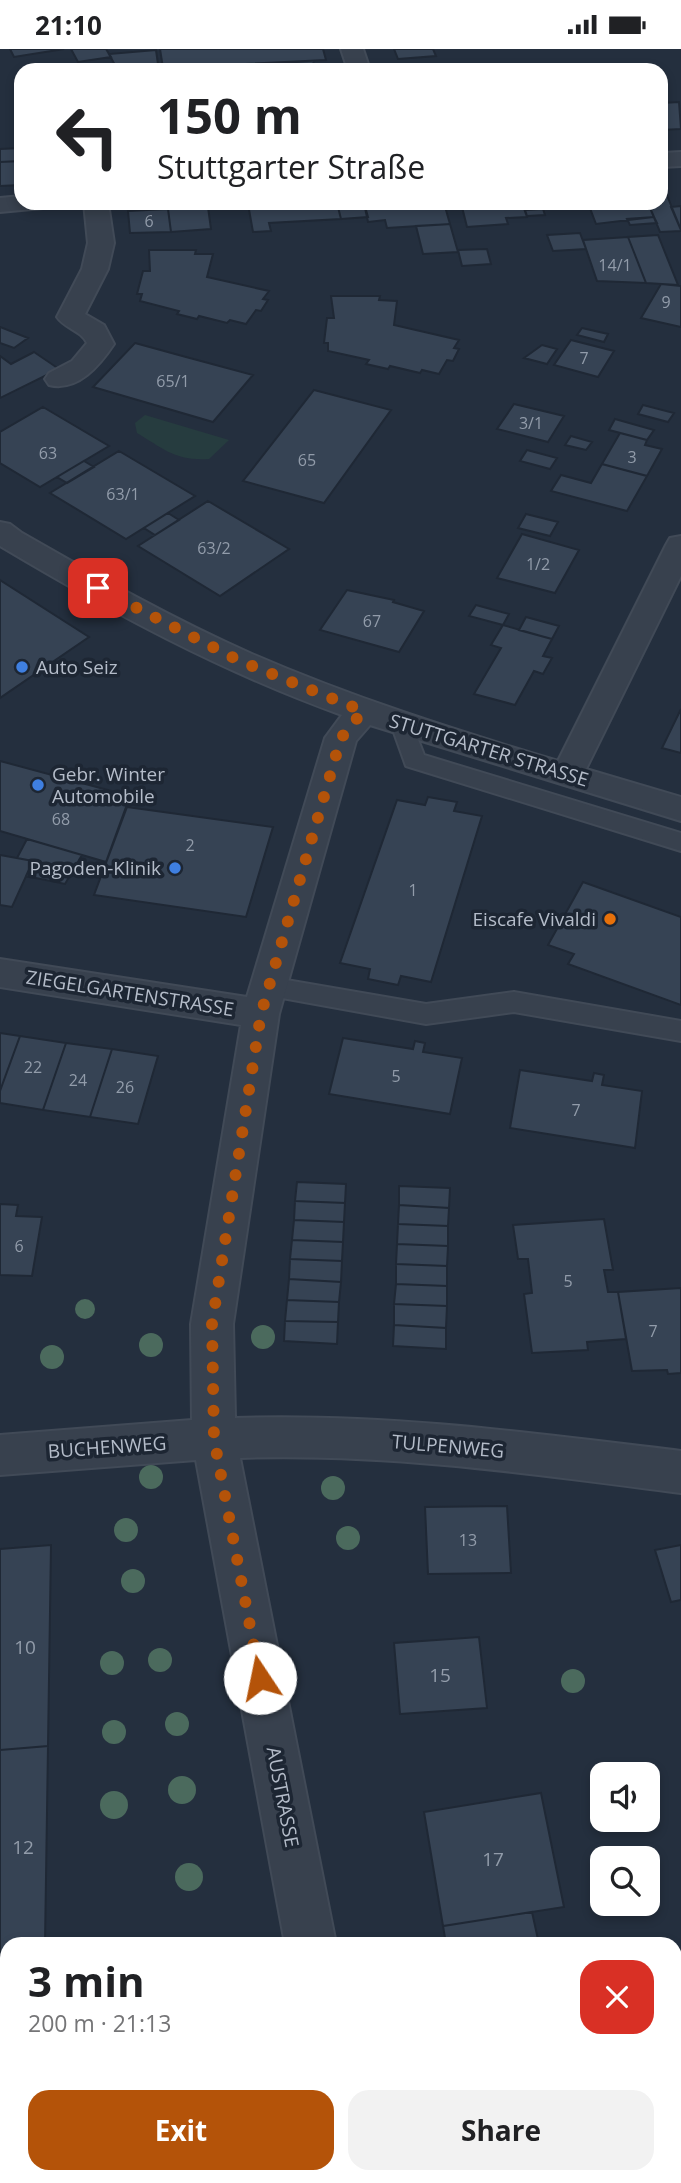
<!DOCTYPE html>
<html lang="en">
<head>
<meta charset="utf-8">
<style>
	:root { --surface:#fff; --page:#f2f2f2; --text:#202124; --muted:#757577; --accent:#b45309 }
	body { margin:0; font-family:"Open Sans",sans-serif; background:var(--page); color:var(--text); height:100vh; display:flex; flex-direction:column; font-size:26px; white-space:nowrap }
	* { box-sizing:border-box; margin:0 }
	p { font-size:23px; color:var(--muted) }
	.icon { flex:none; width:38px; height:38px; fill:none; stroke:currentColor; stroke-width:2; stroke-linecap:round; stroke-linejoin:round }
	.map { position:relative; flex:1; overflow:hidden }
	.panel { position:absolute; left:0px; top:1888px; width:682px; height:247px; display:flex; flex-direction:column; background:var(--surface); border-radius:21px 21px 0 0; box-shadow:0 4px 10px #0003 }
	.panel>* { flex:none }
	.hud { position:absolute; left:14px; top:14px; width:654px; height:147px; border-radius:21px; box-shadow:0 4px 10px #0003; background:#fff; color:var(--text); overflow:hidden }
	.controls { position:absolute; left:590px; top:1713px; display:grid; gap:14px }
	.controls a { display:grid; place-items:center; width:70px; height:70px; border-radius:14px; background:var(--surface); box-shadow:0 4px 10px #0003; font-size:35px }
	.pin { position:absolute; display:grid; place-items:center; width:60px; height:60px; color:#fff; margin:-30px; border-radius:14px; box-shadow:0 4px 10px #0006 }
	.me { position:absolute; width:77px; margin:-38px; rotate:349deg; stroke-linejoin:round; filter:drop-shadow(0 0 5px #0008) }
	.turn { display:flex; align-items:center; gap:24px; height:147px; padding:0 28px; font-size:32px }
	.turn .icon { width:91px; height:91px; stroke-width:2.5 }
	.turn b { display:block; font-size:49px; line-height:60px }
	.round { display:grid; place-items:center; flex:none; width:74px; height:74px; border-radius:21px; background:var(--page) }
	.overview { display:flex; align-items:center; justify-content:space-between; height:119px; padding:0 28px }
	h1 { font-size:42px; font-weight:700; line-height:52px }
	.action { display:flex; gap:14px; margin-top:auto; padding:14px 28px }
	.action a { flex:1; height:80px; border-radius:21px; background:var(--accent); color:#fff; font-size:28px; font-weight:700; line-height:80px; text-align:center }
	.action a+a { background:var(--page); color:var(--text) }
	.status { display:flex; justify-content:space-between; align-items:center; height:49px; padding:0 35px; background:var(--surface); direction:ltr }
	.status svg { height:19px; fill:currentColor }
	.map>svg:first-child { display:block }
	.green { fill:#263c3f }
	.building { fill:#364354; stroke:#1f2835; stroke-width:2 }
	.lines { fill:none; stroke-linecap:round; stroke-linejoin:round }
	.service-casing { stroke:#414a57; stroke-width:4 }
	.minor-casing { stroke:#414a57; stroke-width:4 }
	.service { fill:#38414e; fill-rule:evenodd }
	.minor { fill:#38414e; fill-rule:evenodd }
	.tree { fill:#4b6a5d }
	.route { stroke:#b45309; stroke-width:12; stroke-dasharray:0 21.6 }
	.shop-dot { fill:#3f7fe0; stroke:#1d2633; stroke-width:2.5 }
	.food-dot { fill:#e8710a; stroke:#1d2633; stroke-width:2.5 }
	.labels { text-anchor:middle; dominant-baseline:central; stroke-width:7; stroke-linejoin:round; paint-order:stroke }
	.number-label { font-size:16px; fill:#929caa }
	.poi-label { font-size:19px; fill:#b4bcc9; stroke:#1d2633; text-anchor:start }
	.street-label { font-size:19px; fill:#b4bcc9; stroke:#1d2633 }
	.near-number-label { font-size:19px; fill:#929caa }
</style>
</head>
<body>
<div class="status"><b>21:10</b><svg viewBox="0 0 49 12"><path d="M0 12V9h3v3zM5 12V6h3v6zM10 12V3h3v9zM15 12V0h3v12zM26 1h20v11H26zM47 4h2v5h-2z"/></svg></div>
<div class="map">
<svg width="681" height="2134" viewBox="0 0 681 2134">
	<rect width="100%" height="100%" fill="#242f3e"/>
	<path class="green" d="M145 366 229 391 209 410C175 412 164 400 137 384L135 374Z"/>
	<path class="building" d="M10 0H64L14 8Z
		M71 0H106L111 8 78 13Z
		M160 0H323L326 11 163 19Z
		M394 0H433L436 7 398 10Z
		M156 1 158 15 116 18 109 5Z
		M313 12 315 19 265 21 263 15Z
		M679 53 681 80 662 81V54Z
		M21 99V112L0 113V100Z
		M21 112V136L0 137V113Z
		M662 134 681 181V182L660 183 648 154H662Z
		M337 154H364L368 168 341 170Z
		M337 154 341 170 269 174 271 182 253 183 248 155Z
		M364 154H444L450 175 387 179 385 171 368 173Z
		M461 154H522L527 168 506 169 508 175 467 178Z
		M522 154H567L569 158 525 161Z
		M588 154H648L654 168 596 175Z
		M681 157V181L671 158Z
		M208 158 211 180 171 183 168 160Z
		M168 160 171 183 130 184 128 162Z
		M543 160 545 166 527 167 525 161Z
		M654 168 657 174 630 176 627 170Z
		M450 175 458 203 423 205 416 177Z
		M580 184 586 200 553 202 547 186Z
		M658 186 678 236 646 234 628 188Z
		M628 188 646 234 597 232 583 191Z
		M487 200 491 215 462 217 458 201Z
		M149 201H196L195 205H213L207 228 269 242 263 250 268 251 261 262 256 261 246 275 230 271 227 274 199 267 197 270 177 265 179 262 140 252 142 245H137L143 222H150Z
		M661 235 681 237V278L641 269Z
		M331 247H380L379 251 397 252 394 276 459 291 454 299 459 300 453 312 447 311 439 325 422 321 420 324 390 317 388 320 366 315 369 311 328 302V294H324L327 269H334Z
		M0 278 28 289 14 299 0 294Z
		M582 279 608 285 604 293 577 286Z
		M571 291 614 302 598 328 554 316Z
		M135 294 186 308 253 326 213 373 93 338Z
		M542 296 557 300 547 315 524 309Z
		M34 303 59 320 0 349V307L11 315Z
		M314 341 391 361 324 454 243 432Z
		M514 355 564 367 548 393 497 380Z
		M643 356 674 364 668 373 638 365Z
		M43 358 109 397 40 438 0 414V383Z
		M615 370 654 381 647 391 609 381Z
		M620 384 647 391 645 396 662 400 647 427 602 415Z
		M571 387 592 393 586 401 565 396Z
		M527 401 557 409 550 420 520 412Z
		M119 402 195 447 126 490 50 444Z
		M84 412 94 418 67 434 57 428Z
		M602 415 647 427 627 462 551 442 561 426 591 434Z
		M208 452 289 500 220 547 138 497Z
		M168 464 179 471 155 486 144 479Z
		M526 465 558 473 550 487 518 479Z
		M522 485 579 501 555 544 497 529Z
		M0 531 89 588 0 649Z
		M347 541 394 551 393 553 424 562 399 603 320 581Z
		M476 556 509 565 503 576 469 567Z
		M526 568 559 577 552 590 519 581Z
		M503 576 552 590 543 607 552 609 543 625 534 622 515 656 474 645 501 599 491 596Z
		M681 660V704L662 699Z
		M0 712 130 747 106 813 0 782Z
		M428 748 457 753 454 762 482 767 431 933 401 927 398 936 368 930 370 920 340 914 397 751 425 756Z
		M127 758 273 778 246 868 94 846Z
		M27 790 82 806 65 835 26 827 33 812 17 809Z
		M0 806 33 812 12 858 0 856Z
		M583 833 681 868V956L568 915 574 905 548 896Z
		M0 984 20 987 0 1042Z
		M20 987 66 994 43 1061 0 1054V1042Z
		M343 989 413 1000 415 992 425 994 423 1003 462 1009 450 1065 329 1045Z
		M66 994 112 1000 90 1068 43 1061Z
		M112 1000 158 1007 138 1075 90 1068Z
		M520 1021 592 1032 594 1024 604 1026 602 1036 642 1042 635 1099 510 1079Z
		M297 1133 346 1135 345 1154 295 1152Z
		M399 1137 450 1139 449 1159 399 1156Z
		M295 1152 345 1154 344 1173 294 1171Z
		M0 1155 18 1156 16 1167 42 1168 32 1227 0 1226Z
		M399 1156 449 1159 448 1177 398 1175Z
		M604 1170 613 1221H604L608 1243H618L626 1290 587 1293 588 1301 532 1304 524 1245 532 1244 528 1210H518L513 1176Z
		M294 1171 344 1173 343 1193 292 1191Z
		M398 1175 448 1177V1197L397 1195Z
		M292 1191 343 1193 342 1212 290 1210Z
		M397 1195 448 1197 447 1217 396 1215Z
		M290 1210 342 1212 341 1233 289 1230Z
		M396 1215 447 1217V1237L396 1235Z
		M289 1230 341 1233 339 1253 287 1251Z
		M396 1235 447 1237V1257L394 1255Z
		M681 1239V1324L668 1325 667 1321 632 1322 618 1243Z
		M287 1251 339 1253 338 1273 285 1272Z
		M394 1255 447 1257 446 1279 394 1276Z
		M285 1272 338 1273 337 1295 284 1292Z
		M394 1276 446 1279V1300L393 1297Z
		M507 1457 511 1524 428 1525 425 1458Z
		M51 1496 48 1697 0 1701V1500Z
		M681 1496V1551L671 1553 655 1501Z
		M479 1588 487 1659 400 1665 394 1594Z
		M48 1697 45 1895H7V1978L0 1979V1701Z
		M541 1744 564 1858 443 1877 424 1763Z
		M532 1863 539 1895H446L443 1877Z
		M681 2089V2134H537L536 2128H676V2090Z"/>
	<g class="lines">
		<g class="service-casing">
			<path id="service" d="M402 667 410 670 424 706 681 784V802L406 717 391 675 394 670Z
				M269 928 426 955 514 943 681 972V992L514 963 426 975 260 945 257 938 260 931Z"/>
		</g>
		<g class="minor-casing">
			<path id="minor" d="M341 0H363L370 21H348Z
				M681 103V117L662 118V104Z
				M21 147V154H46L43 159 0 163V149Z
				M84 154H108L114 194 108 220 85 265 104 276 114 295C100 316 78 343 49 336L45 330 49 324 72 312 87 294C81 281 65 280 57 268L82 220 88 194Z
				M0 473 10 475 22 484C97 527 173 570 252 605 351 648 454 681 558 712L666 496 670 489 681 487V527L586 720 681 748V772L370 676 356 692 279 965 233 1275 235 1369C385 1364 532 1384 681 1402V1444C534 1425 388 1404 240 1409L336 1895H285L196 1411 0 1426V1386L192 1371 191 1275 241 976 0 938V910L247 948 325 689 342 666C222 623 109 562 0 497Z
				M7 2030V2084L0 2085V2031Z
				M332 2128H386L387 2134H333Z"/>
		</g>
		<use href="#service" class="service"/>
		<use href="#minor" class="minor"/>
	</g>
	<g class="tree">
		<circle cx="85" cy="1260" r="10"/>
		<circle cx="263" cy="1288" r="12"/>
		<circle cx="151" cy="1296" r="12"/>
		<circle cx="52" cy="1308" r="12"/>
		<circle cx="151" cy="1428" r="12"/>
		<circle cx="333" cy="1439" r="12"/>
		<circle cx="126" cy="1481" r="12"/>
		<circle cx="348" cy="1489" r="12"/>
		<circle cx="133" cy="1532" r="12"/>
		<circle cx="160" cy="1611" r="12"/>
		<circle cx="112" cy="1614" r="12"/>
		<circle cx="573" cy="1632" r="12"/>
		<circle cx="177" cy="1675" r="12"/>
		<circle cx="114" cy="1683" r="12"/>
		<circle cx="182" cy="1741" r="14"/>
		<circle cx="114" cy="1756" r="14"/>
		<circle cx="189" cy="1828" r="14"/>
	</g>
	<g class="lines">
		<path class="route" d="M98 539 240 612 363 662 341 689 261 965 212 1275 214 1390 260 1629"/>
	</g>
	<g class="shop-dot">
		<circle cx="22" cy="618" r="7"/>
		<circle cx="38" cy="736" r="7"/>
		<circle cx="175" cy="819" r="7"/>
	</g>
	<circle class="food-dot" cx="610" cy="870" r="7"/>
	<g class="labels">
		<g class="number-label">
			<text x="149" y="172">6</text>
			<text x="615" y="216">14/1</text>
			<text x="666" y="253">9</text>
			<text x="584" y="309">7</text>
			<text x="173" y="332">65/1</text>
			<text x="531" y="374">3/1</text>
			<text x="48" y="404">63</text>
			<text x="632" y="408">3</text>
			<text x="307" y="411">65</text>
			<text x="123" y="445">63/1</text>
			<text x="214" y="499">63/2</text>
			<text x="538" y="515">1/2</text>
			<text x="372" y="572">67</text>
			<text x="61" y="770">68</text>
			<text x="190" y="796">2</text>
			<text x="413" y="841">1</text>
			<text x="33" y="1018">22</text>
			<text x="396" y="1027">5</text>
			<text x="78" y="1031">24</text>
			<text x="125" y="1038">26</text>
			<text x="576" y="1061">7</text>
			<text x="19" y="1197">6</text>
			<text x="568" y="1232">5</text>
			<text x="653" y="1282">7</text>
			<text x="468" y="1491">13</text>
		</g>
		<g class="poi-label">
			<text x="36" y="618">Auto Seiz</text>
			<text x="52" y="725">Gebr. Winter<tspan x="52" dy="22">Automobile</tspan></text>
			<text x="161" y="819" text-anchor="end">Pagoden-Klinik</text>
			<text x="596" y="870" text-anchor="end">Eiscafe Vivaldi</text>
		</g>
		<g class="street-label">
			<text transform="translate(489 701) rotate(17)">STUTTGARTER STRASSE</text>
			<text transform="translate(130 944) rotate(9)">ZIEGELGARTENSTRASSE</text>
			<text transform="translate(448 1397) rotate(5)">TULPENWEG</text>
			<text transform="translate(107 1398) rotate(-4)">BUCHENWEG</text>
			<text transform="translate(283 1748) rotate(79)">AUSTRASSE</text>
		</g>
		<g class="near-number-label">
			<text x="25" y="1598">10</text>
			<text x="440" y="1626">15</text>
			<text x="23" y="1798">12</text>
			<text x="493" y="1810">17</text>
		</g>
	</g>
</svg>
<div class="controls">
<a><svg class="icon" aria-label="sound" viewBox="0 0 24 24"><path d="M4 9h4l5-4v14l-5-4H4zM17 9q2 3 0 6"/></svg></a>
<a><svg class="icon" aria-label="search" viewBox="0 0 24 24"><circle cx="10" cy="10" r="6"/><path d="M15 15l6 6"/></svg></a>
</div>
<div class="pin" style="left:98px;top:539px;background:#d93025"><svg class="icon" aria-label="arrive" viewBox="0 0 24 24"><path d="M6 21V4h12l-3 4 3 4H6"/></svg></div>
<svg class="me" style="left:260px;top:1629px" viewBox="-20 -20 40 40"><circle r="19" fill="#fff"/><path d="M0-13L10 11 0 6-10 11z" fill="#b45309"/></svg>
<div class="hud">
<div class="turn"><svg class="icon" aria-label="left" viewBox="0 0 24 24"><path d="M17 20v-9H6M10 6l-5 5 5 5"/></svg><div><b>150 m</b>Stuttgarter Straße</div></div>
</div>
<section class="panel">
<div class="overview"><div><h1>3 min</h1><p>200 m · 21:13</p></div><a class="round" style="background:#d93025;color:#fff"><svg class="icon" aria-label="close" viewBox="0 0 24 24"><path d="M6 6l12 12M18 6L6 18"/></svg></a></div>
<div class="action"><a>Exit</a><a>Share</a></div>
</section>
</div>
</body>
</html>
